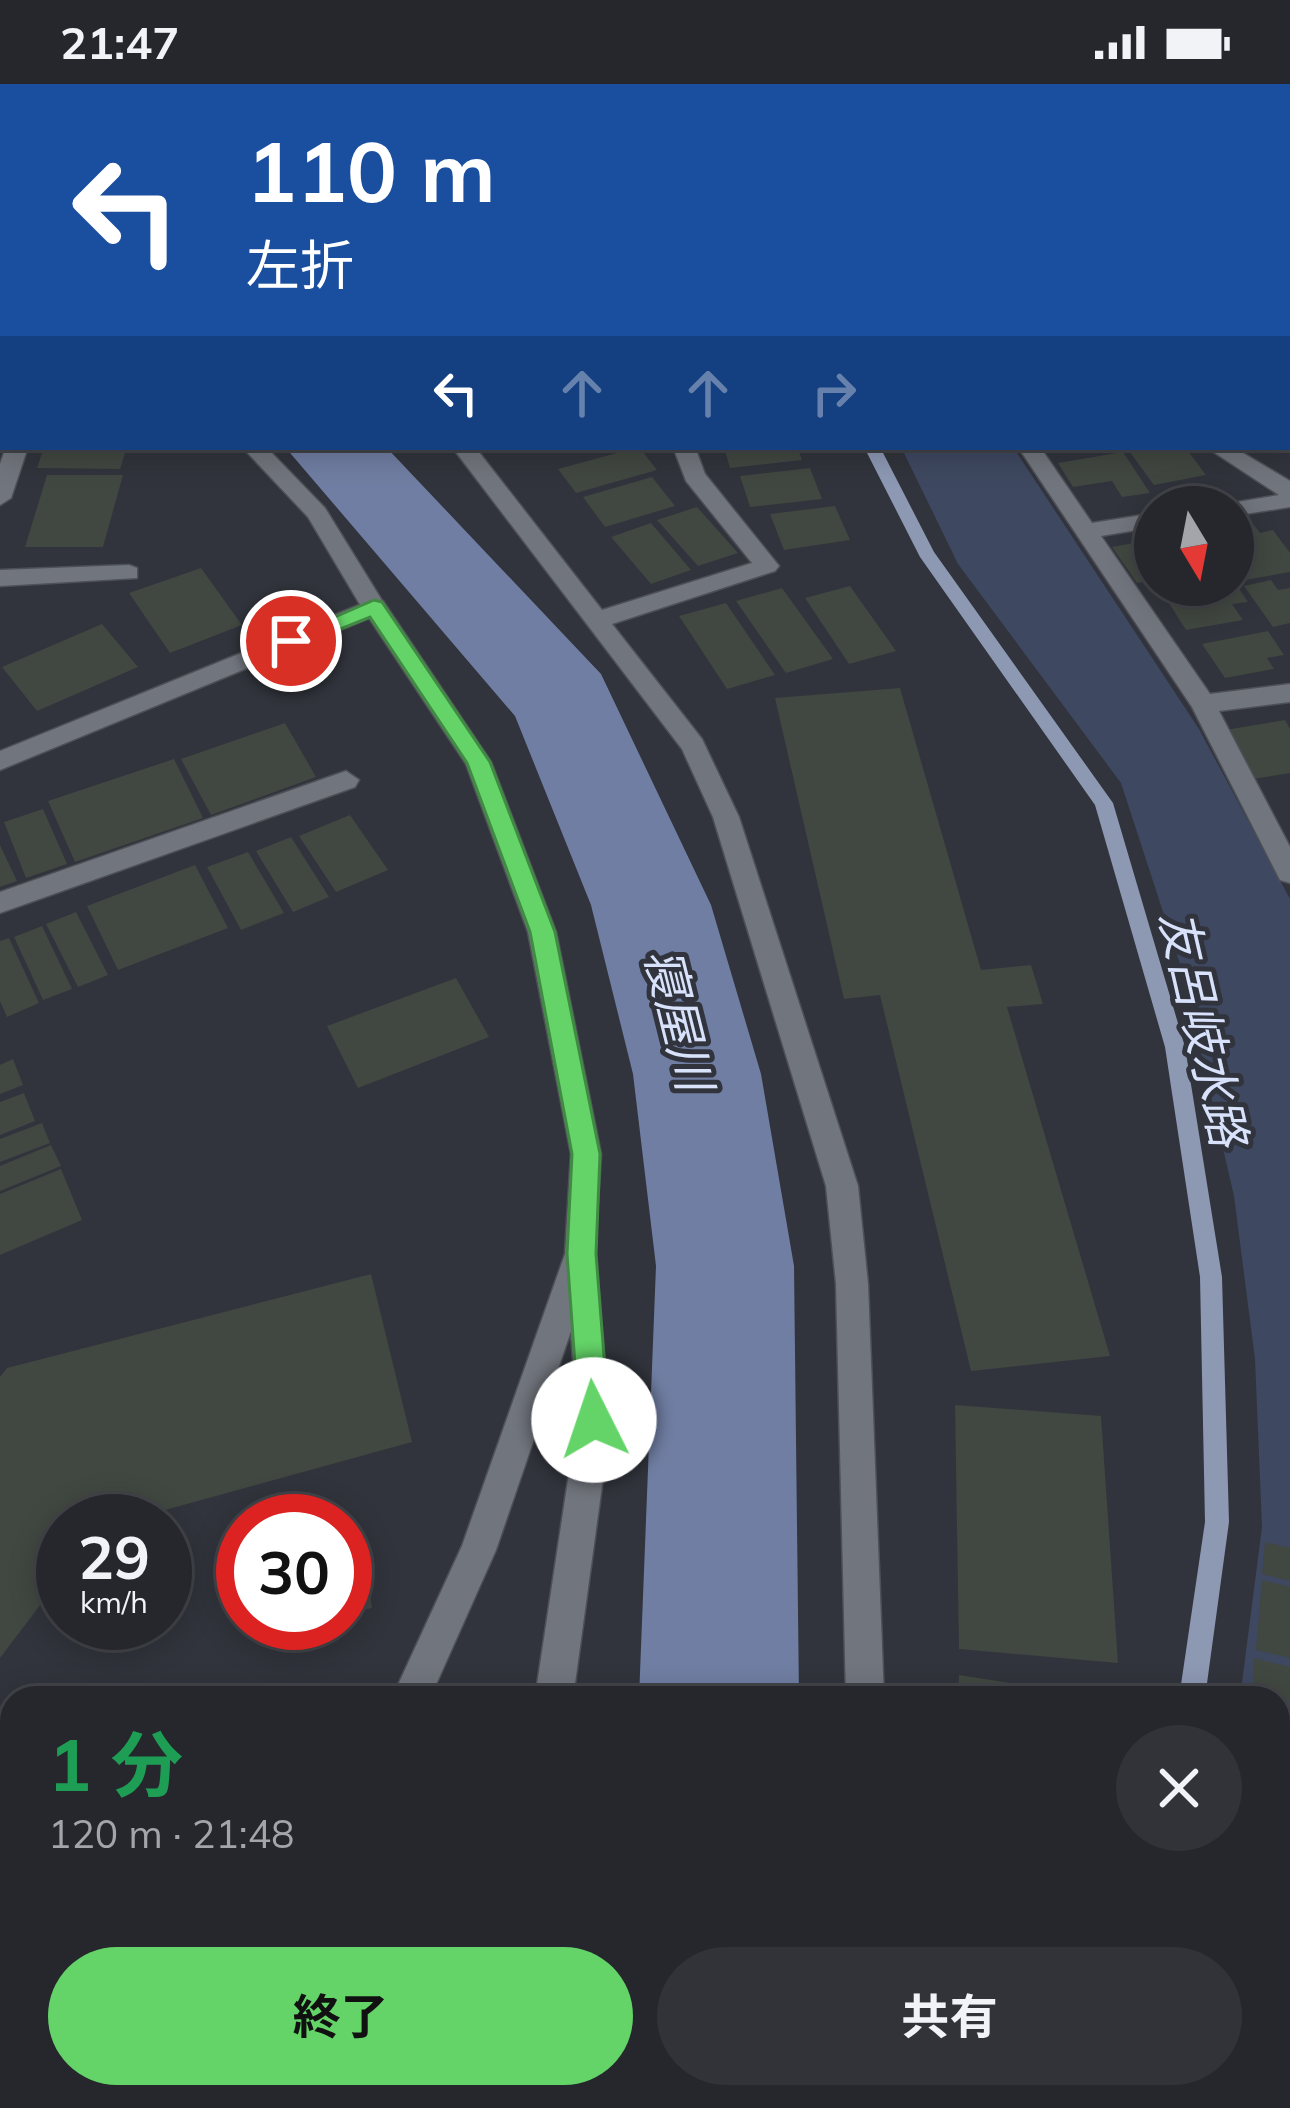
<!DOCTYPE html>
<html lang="ja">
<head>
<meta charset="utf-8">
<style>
	:root { --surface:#25272d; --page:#313339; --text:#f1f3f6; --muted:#a3a5aa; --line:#424449; --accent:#64d468 }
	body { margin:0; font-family:Mulish,"Noto Sans JP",sans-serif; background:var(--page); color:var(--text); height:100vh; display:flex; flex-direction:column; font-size:45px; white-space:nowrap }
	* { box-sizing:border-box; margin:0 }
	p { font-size:39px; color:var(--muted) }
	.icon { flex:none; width:66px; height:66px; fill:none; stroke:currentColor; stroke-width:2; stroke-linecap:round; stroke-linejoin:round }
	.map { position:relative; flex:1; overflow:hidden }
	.sheet { position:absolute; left:0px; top:1602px; width:1290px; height:423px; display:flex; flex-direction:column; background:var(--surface); border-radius:36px 36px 0 0; box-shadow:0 6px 30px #0003,0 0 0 3px var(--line) }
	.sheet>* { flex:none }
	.banner { position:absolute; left:0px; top:0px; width:1290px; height:366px; box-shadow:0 6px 30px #0003,0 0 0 3px var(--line); background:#1a4fa0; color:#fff; overflow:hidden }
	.needle { width:78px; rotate:170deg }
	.fabs { position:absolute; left:1134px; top:402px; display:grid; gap:24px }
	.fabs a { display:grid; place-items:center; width:120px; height:120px; border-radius:50%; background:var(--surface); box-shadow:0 6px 30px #0003,0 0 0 3px var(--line); font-size:60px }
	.speed { position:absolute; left:36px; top:1410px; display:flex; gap:24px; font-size:60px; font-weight:700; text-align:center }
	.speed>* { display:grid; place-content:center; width:156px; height:156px; border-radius:50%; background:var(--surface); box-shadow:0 6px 30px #0003,0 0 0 3px var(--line); line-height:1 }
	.speed small { font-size:30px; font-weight:400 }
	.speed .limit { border:18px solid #d22; background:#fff; color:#111 }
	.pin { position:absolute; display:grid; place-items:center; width:102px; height:102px; color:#fff; margin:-51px; border:6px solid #fff; border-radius:50%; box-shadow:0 3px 12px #0007 }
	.me { position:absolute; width:132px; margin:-66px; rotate:356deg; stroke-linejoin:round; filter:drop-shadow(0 0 9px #0008) }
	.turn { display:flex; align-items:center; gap:42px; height:252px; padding:0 48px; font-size:54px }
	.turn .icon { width:156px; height:156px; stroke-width:2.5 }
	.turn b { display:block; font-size:84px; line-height:102px }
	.lanes { display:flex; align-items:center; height:114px; padding:0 48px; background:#0003; justify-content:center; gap:60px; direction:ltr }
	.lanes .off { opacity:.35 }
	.round { display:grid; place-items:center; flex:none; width:126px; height:126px; border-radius:63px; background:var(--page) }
	.overview { display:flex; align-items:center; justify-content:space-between; height:204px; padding:0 48px }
	h1 { font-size:72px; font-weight:700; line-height:90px; color:#1e9e55 }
	.button { display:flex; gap:24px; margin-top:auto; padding:24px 48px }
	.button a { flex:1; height:138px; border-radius:72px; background:var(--accent); color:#111; font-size:48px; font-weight:700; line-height:138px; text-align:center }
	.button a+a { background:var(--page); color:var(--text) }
	.status { display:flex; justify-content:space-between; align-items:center; height:84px; padding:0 60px; background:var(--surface); direction:ltr }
	.status svg { height:33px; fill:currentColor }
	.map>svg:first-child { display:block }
	.green { fill:#3e4860 }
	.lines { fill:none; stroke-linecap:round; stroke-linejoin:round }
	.stream { fill:#8d98b3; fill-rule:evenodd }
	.river { fill:#707ea3; fill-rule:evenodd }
	.building { fill:#414741 }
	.street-tunnel { stroke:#494c53; stroke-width:36; stroke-dasharray:36 18; stroke-linecap:butt }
	.lane-casing { stroke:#4d5056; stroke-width:3 }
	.street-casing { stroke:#4d5056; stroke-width:3 }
	.secondary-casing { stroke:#4d5056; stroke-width:3 }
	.primary-casing { stroke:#4d5056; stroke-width:3 }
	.lane { fill:#71757d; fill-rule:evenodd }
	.street { fill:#71757d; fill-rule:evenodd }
	.secondary { fill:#71757d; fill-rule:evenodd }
	.primary { fill:#7686b1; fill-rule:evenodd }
	.route { fill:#64d468; stroke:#418a44; stroke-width:3 }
	.labels { text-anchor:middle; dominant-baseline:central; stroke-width:10; stroke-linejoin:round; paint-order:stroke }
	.water-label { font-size:48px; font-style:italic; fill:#d8e2fb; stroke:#31343c }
</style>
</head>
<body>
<div class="status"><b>21:47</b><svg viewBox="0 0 49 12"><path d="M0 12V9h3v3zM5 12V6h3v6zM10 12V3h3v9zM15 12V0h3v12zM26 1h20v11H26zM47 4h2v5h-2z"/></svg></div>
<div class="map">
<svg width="1290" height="2024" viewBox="0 0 1290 2024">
	<rect width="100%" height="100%" fill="#31343c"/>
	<path class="green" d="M901 363H1013L1199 645 1290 815V1925L1278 1926V1614H1240L1262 1443 1255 1275 1234 1112 1181 883 1121 699 958 480Z"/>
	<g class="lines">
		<path class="stream" d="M713 0H725L726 3H714Z
			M1287 140 1290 141V149L1287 148Z
			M864 363H880L934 468 1113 719 1185 963 1222 1193 1229 1438 1205 1614H1179L1205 1438 1200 1193 1165 963 1095 721 920 473Z
			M1108 2013H1138L1136 2024H1106Z"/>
		<path class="river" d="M0 100 3 101V151L0 150Z
			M285 363H386L601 590 711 821 761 990 794 1182 799 1614H639L656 1182 633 990 591 821 515 632Z
			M589 2013H769V2024H587Z"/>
	</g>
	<path class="building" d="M44 363H127L120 385 37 384Z
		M639 363 657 386 576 409 558 385Z
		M724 363H797L802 376 730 384Z
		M1153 363H1185L1206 391 1154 401 1129 367Z
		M1123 368 1150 409 1122 413 1112 397 1073 403 1058 379Z
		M810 384 822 415 750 423 740 392Z
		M47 391H123L103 463H25Z
		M652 393 675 422 605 443 583 413Z
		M835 422 850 456 784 466 770 430Z
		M697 423 738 469 698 482 657 436Z
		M651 439 691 486 651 500 611 453Z
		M1253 440 1260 449 1273 446 1290 469V488L1245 496 1233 479V444Z
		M1155 455V496L1137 499 1112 463Z
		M201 484 242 541 170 569 129 509Z
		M1233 496 1248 518 1232 520 1243 536 1186 546 1167 516 1193 512 1186 501H1233Z
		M1271 496 1278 506 1290 504V539L1273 543 1244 502Z
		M850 502 896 567 849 580 805 514Z
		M782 504 833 575 786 589 736 517Z
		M726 519 775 591 727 605 679 532Z
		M102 540 138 583 37 627 2 583Z
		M1268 547 1284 571 1267 574 1274 585 1225 594 1202 560Z
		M900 604 981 886 1031 881 1043 920 1007 923 1110 1272 971 1287 880 911 844 915 775 614Z
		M1285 636 1290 645V689L1253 695 1225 646Z
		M285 639 316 693 211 731 181 675Z
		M174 675 203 734 75 778 48 717Z
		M43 725 67 780 26 794 4 738Z
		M350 731 388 786 336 808 299 752Z
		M291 753 329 813 293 828 256 767Z
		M0 761 17 797 0 803Z
		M248 768 284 829 241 846 207 783Z
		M195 781 228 844 118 886 87 822Z
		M76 828 108 891 78 903 46 840Z
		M42 842 72 905 43 916 14 853Z
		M9 854 39 919 7 933 0 917V857Z
		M456 894 489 953 358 1004 327 942Z
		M13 975 23 1001 0 1010V981Z
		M24 1009 35 1037 0 1051V1018Z
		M42 1039 50 1059 0 1078V1055Z
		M51 1061 61 1082 0 1107V1082Z
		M61 1085 82 1136 0 1171V1110Z
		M371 1190 412 1358 125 1437H63V1491L0 1574V1293L7 1284Z
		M955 1321 1101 1332 1118 1579 959 1565Z
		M1265 1458 1290 1464V1497L1262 1490Z
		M364 1463 372 1524 345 1530V1467Z
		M1262 1496 1290 1503V1574L1256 1566Z
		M1254 1574 1290 1583V1618L1253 1608Z
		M959 1591 1068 1608 1067 1614H958Z
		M1278 1626 1290 1630 1288 1659 1278 1657Z
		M0 1725 12 1732V1868L0 1860Z"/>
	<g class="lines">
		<path class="street-tunnel" d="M244 2024 247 2013"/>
		<g class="lane-casing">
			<path id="lane" d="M0 290H3V302H0Z
				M6 363H28L11 414 0 421V380Z
				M129 481 137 484V494L0 502V486Z"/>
		</g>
		<g class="street-casing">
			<path id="street" d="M115 0H138L113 3Z
				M459 0H489L457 3Z
				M537 0H556L558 3H539Z
				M1079 0H1098L1100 3H1081Z
				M0 43 3 44V57L0 56Z
				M1287 270H1290V284H1287Z
				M452 363H475L602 526 752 479 686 397 673 363H695L705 390 779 482 775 487 612 540 702 655 739 733 858 1102 868 1200 884 1614H846L836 1200 826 1102 713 733 682 665Z
				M1018 363H1040L1092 439 1155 429V443L1101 452 1210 610 1290 600V618L1219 627 1290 763V799L1280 796 1192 623Z
				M1206 363H1233L1290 397V423L1233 432V423L1225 420 1279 411Z
				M374 515 383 517 491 678 556 848 601 1070 594 1177 611 1336 573 1614H535L577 1336 571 1247 496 1466 430 1614H392L462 1462 565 1170 571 1070 528 848 466 680 369 534 0 686V667Z
				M346 687 359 696 355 703 0 829V808Z
				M12 1974V2013H19L0 2017V1975Z
				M423 2013H465L462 2024H420Z
				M855 2013H897L898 2024H856Z"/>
		</g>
		<g class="secondary-casing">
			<path id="secondary" d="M0 174 3 175V188L0 187Z
				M242 363H266L325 424 386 523 383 529H365L308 433Z"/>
		</g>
		<g class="primary-casing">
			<path id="primary" d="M1278 1994 1290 2003 1289 2024H1126L1131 2013H1278Z"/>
		</g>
		<use href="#lane" class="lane"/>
		<use href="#street" class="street"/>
		<use href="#secondary" class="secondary"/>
		<use href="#primary" class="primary"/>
	</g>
	<path class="route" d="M374 516 382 518 490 678 555 848 600 1070 596 1170 609 1336 605 1346 594 1350 583 1346 579 1336 567 1170 572 1070 530 848 467 679 370 533 291 565 280 557Z"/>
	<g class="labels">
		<g class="water-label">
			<text transform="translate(680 935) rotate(76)">寝屋川</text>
			<text transform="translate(1204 944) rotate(77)">友呂岐水路</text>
		</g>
	</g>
</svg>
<div class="fabs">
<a><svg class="needle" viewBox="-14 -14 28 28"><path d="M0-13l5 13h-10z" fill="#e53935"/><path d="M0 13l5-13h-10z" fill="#a3a5aa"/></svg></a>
</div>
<div class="speed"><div>29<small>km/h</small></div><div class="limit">30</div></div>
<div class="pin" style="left:291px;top:557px;background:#d93025"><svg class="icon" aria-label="arrive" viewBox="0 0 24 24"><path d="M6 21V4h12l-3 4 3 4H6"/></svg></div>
<svg class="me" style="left:594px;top:1336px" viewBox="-20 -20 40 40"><circle r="19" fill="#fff"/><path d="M0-13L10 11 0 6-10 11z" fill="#64d468"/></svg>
<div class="banner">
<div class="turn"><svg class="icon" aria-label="left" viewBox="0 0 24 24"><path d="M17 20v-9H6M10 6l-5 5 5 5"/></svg><div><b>110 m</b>左折</div></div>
<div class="lanes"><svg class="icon" aria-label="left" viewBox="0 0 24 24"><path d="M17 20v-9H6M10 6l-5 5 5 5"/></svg><svg class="icon off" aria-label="ahead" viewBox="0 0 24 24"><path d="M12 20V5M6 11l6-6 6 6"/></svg><svg class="icon off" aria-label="ahead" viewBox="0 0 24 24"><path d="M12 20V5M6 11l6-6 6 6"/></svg><svg class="icon off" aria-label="right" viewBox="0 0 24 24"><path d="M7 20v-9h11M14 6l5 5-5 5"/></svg></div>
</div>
<section class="sheet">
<div class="overview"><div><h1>1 分</h1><p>120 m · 21:48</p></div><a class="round"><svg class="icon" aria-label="close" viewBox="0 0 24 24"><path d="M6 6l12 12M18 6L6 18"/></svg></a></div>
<div class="button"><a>終了</a><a>共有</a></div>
</section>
</div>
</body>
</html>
